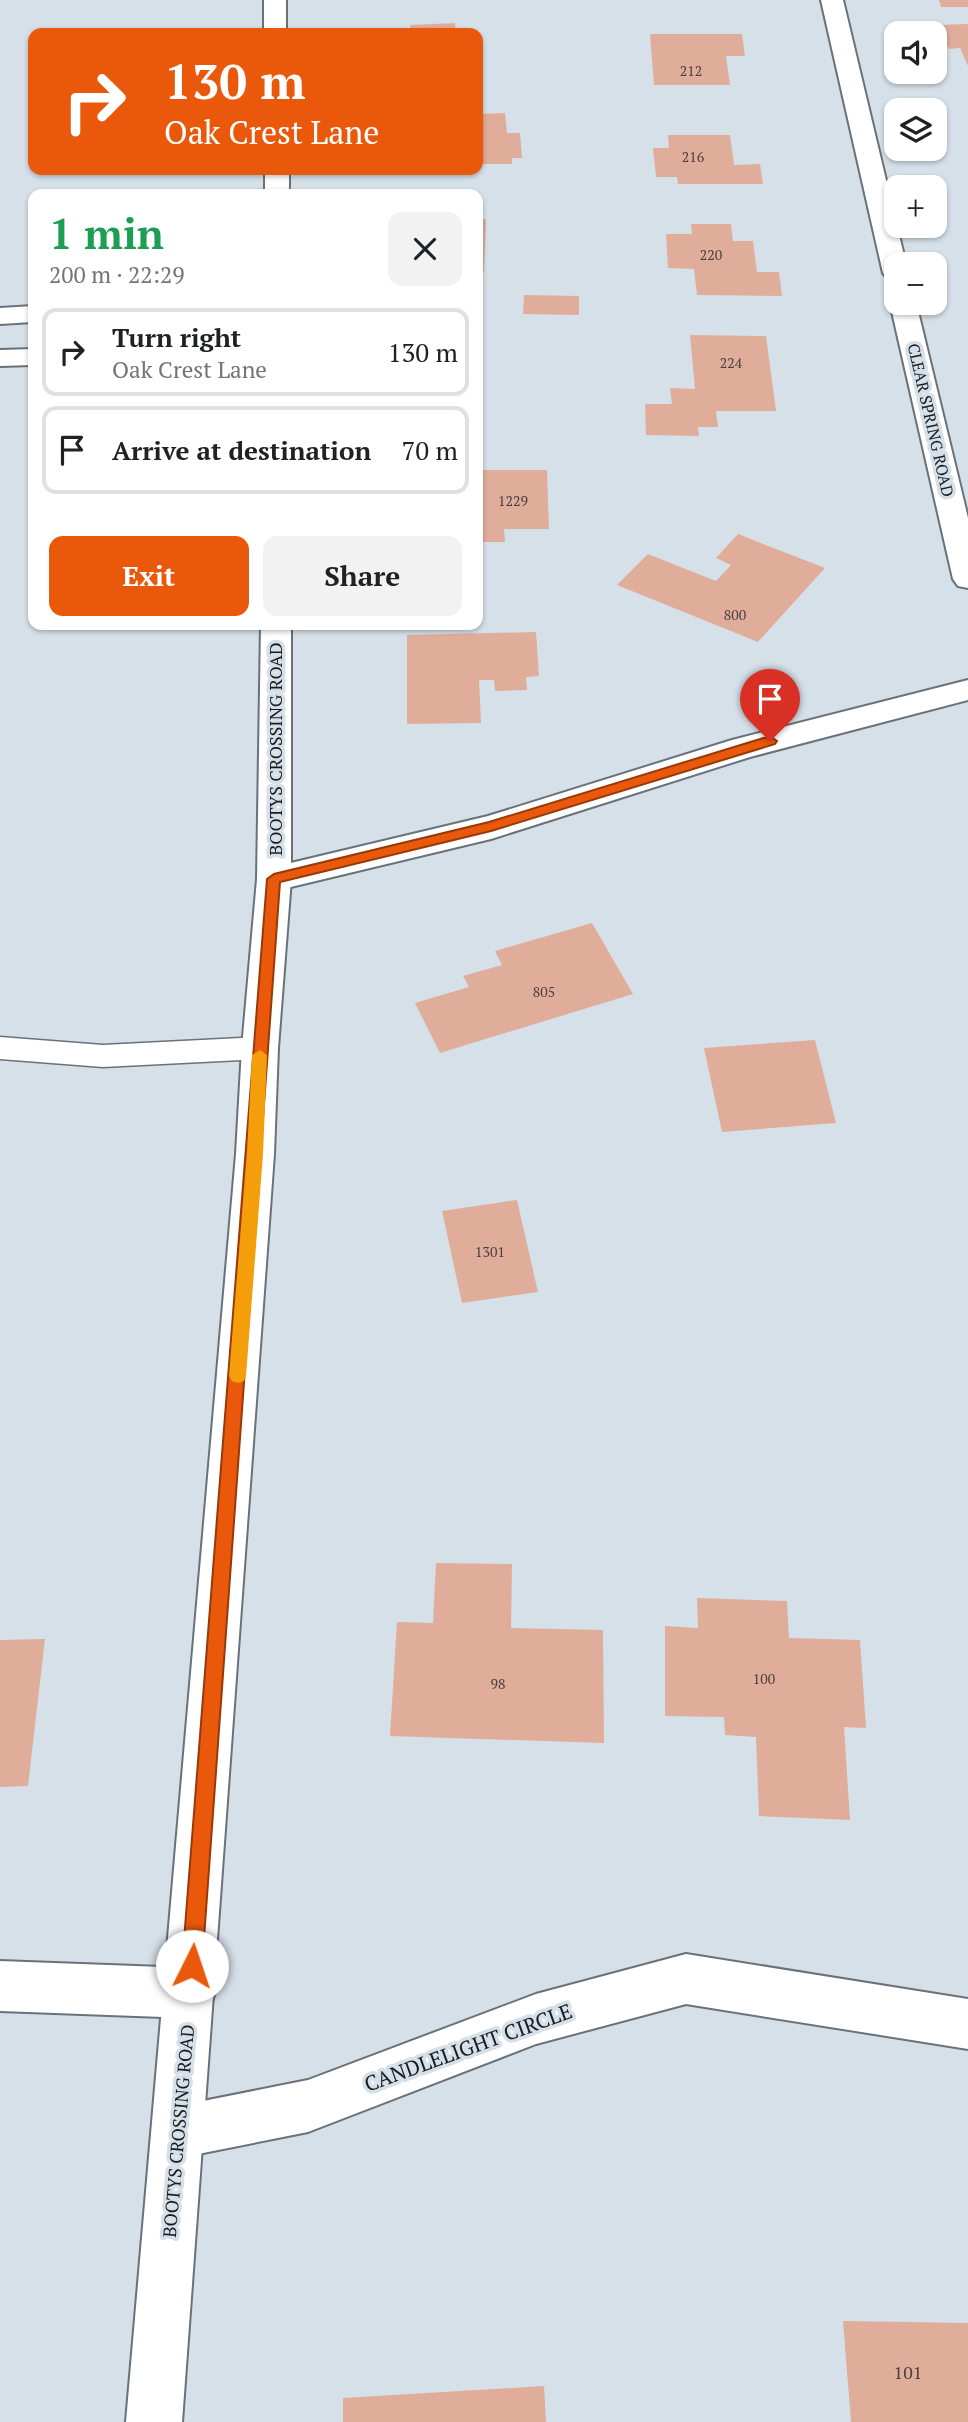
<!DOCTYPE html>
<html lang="en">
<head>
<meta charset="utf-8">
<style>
	:root { --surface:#fff; --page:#f2f2f2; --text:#202124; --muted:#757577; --line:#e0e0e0; --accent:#ea580c }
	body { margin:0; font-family:"PT Serif",serif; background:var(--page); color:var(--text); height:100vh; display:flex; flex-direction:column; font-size:26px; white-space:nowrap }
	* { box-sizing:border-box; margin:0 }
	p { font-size:23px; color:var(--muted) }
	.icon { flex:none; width:38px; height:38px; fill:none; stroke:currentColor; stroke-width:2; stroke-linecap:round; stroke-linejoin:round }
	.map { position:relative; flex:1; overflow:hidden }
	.drawer { position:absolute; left:28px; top:189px; width:455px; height:441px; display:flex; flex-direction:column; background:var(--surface); border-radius:14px; box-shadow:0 2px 5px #0004 }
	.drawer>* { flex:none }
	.banner { position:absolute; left:28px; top:28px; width:455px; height:147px; border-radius:14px; box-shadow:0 2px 5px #0004; background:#ea580c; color:#fff; overflow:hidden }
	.fabs { position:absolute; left:884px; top:21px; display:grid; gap:14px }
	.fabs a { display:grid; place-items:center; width:63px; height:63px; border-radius:14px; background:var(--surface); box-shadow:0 2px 5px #0004; font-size:35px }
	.pin { position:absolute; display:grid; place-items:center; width:60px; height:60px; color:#fff; margin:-72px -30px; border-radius:50% 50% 50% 0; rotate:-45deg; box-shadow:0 0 7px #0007 }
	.pin .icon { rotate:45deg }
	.me { position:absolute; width:77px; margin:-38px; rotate:4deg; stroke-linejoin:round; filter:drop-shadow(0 0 5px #0008) }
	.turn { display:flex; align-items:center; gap:24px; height:147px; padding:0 21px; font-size:32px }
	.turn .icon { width:91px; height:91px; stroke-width:2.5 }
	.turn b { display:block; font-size:49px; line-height:60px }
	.round { display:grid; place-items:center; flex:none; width:74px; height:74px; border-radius:14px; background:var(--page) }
	.headline { display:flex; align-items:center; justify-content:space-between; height:119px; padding:0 21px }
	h1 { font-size:42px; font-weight:700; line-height:52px; color:#1e9e55 }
	.action { display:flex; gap:14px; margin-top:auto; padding:14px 21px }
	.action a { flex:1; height:80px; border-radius:14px; background:var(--accent); color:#fff; font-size:28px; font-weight:700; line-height:80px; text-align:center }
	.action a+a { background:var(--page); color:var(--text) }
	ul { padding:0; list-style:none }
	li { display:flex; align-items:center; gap:21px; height:88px; margin:0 14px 10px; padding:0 7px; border:4px solid var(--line); border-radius:14px }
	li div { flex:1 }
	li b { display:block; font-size:26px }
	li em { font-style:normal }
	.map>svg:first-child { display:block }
	.building { fill:#e0ad9b }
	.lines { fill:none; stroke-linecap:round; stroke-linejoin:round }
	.service-casing { stroke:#69727a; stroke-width:3 }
	.minor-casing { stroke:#69727a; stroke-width:4 }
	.tertiary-casing { stroke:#69727a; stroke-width:4 }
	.service { fill:#fff; fill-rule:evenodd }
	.minor { fill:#fff; fill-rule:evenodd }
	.tertiary { fill:#fff; fill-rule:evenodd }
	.route { fill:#ea580c; stroke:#983908; stroke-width:2 }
	.slow { fill:#f59e0b }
	.labels { text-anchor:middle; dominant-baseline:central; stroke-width:7; stroke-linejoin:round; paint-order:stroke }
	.number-label { font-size:14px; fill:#4a403e }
	.far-street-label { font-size:16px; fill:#181b1f; stroke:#d6e0e9 }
	.street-label { font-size:18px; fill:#181b1f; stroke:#d6e0e9 }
	.near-number-label { font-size:18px; fill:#4a403e }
	.near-street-label { font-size:21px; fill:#181b1f; stroke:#d6e0e9 }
</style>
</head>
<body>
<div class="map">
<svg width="968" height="2422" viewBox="0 0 968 2422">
	<rect width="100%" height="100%" fill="#d6e0e9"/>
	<path class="building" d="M939 0H968V7H941Z
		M455 23 456 33H411L410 25Z
		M968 24V66L960 48 949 49 938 25Z
		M650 34H742L745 56H726L730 85H654Z
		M505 113 507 133H520L522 158H512V164H478V114Z
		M668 135H730L734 165 760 164 763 184H678L677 177H656L653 148H669Z
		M478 219H486L484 273H478Z
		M691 224H731L733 241H753L757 272H779L782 296 697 295 694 269 668 268 666 234H692Z
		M524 295 579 296V315L523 314Z
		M690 335 766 336 776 411H716L718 427H698L699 436 646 435 645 404H672L670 388 695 389Z
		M478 470H547L549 529H504L505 542H478Z
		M738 534 825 568 758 642 617 585 648 554 716 581 731 565 716 558Z
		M536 632 539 676 526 677 527 690 495 691 494 680H479L481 723 407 724V635Z
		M592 923 633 994 440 1053 415 1003 469 987 463 976 502 965 495 951Z
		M815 1040 836 1123 722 1132 704 1048Z
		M517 1200 538 1292 462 1303 442 1211Z
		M436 1563 512 1564 511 1628 603 1630 604 1743 390 1736 397 1622 433 1623Z
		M697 1598 787 1601 789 1638 860 1640 866 1728 844 1727 850 1820 759 1816 756 1737 725 1735 724 1717 665 1716V1626L698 1628Z
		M45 1639 28 1786 0 1787V1640Z
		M843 2321 968 2323V2422H851Z
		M544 2386 546 2422H343V2398Z"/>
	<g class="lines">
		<g class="service-casing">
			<path id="service" d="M0 1037 103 1045 260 1037 270 1040 275 1048 270 1056 260 1059 103 1067 0 1059Z"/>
		</g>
		<g class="minor-casing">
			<path id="minor" d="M821 0H843L906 264H896V281L887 278 883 273Z
				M896 297V303H916L968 518V588L958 586 953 579 890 303Z
				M33 306V322L0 324V308Z
				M33 349V365L0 366V350Z
				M968 680V700L750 757 491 839 274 891 262 888 257 879 262 870 274 867 488 816 732 740Z
				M686 1954 968 1999V2049L686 2004 536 2044 308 2132 178 2158 160 2150 152 2132 160 2114 178 2106 308 2080 536 1994Z
				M0 1961 190 1968 208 1975 215 1993 208 2011 190 2018 0 2011Z"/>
		</g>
		<g class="tertiary-casing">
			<path id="tertiary" d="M264 0H286V33H264Z
				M265 170H289V194H265Z
				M261 625H291V879L278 1048 274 1154 182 2422H126L236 1154 242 1048 257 879Z"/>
		</g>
		<use href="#service" class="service"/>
		<use href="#minor" class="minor"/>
		<use href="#tertiary" class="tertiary"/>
	</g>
	<path class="route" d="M770 736 777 741 775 744 491 831 280 882 202 1966 199 1973 192 1976 185 1973 182 1966 267 879 274 874 489 822Z"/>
	<path class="slow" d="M260 1050 267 1055 263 1154 246 1376 244 1381 238 1383 232 1381 229 1376 247 1154 252 1055Z"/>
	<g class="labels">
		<g class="number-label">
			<text x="691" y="70">212</text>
			<text x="693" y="156">216</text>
			<text x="711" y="254">220</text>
			<text x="731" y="362">224</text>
			<text x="513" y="500">1229</text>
			<text x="735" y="614">800</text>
			<text x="544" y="991">805</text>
			<text x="490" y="1251">1301</text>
			<text x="764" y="1678">100</text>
			<text x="498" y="1683">98</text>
		</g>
		<g class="far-street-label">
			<text transform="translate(931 420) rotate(77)">CLEAR SPRING ROAD</text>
		</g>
		<g class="street-label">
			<text transform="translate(275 749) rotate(-90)">BOOTYS CROSSING ROAD</text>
			<text transform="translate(178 2131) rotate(-85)">BOOTYS CROSSING ROAD</text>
		</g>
		<g class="near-number-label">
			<text x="908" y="2372">101</text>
		</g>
		<g class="near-street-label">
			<text transform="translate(468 2047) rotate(-20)">CANDLELIGHT CIRCLE</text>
		</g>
	</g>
</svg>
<div class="fabs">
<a><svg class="icon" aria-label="sound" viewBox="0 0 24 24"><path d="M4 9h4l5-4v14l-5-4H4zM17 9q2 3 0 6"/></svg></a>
<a><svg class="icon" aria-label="layers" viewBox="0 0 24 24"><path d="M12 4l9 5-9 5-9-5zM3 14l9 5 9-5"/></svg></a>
<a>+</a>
<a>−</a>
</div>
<div class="pin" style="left:770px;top:741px;background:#d93025"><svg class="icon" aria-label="arrive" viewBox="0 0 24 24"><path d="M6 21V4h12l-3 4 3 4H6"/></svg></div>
<svg class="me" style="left:192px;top:1966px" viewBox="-20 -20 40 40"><circle r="19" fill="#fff"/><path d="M0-13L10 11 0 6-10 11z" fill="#ea580c"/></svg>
<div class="banner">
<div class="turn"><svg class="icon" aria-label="right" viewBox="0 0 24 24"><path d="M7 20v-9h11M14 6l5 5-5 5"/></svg><div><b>130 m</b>Oak Crest Lane</div></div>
</div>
<section class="drawer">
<div class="headline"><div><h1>1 min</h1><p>200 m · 22:29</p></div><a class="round"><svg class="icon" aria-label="close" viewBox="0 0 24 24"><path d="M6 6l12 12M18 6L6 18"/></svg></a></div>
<ul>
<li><svg class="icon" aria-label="right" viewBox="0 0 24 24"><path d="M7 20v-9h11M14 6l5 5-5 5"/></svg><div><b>Turn right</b><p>Oak Crest Lane</p></div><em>130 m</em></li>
<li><svg class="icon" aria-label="arrive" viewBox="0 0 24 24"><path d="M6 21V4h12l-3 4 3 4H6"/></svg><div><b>Arrive at destination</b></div><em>70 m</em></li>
</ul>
<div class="action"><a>Exit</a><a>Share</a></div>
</section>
</div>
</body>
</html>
